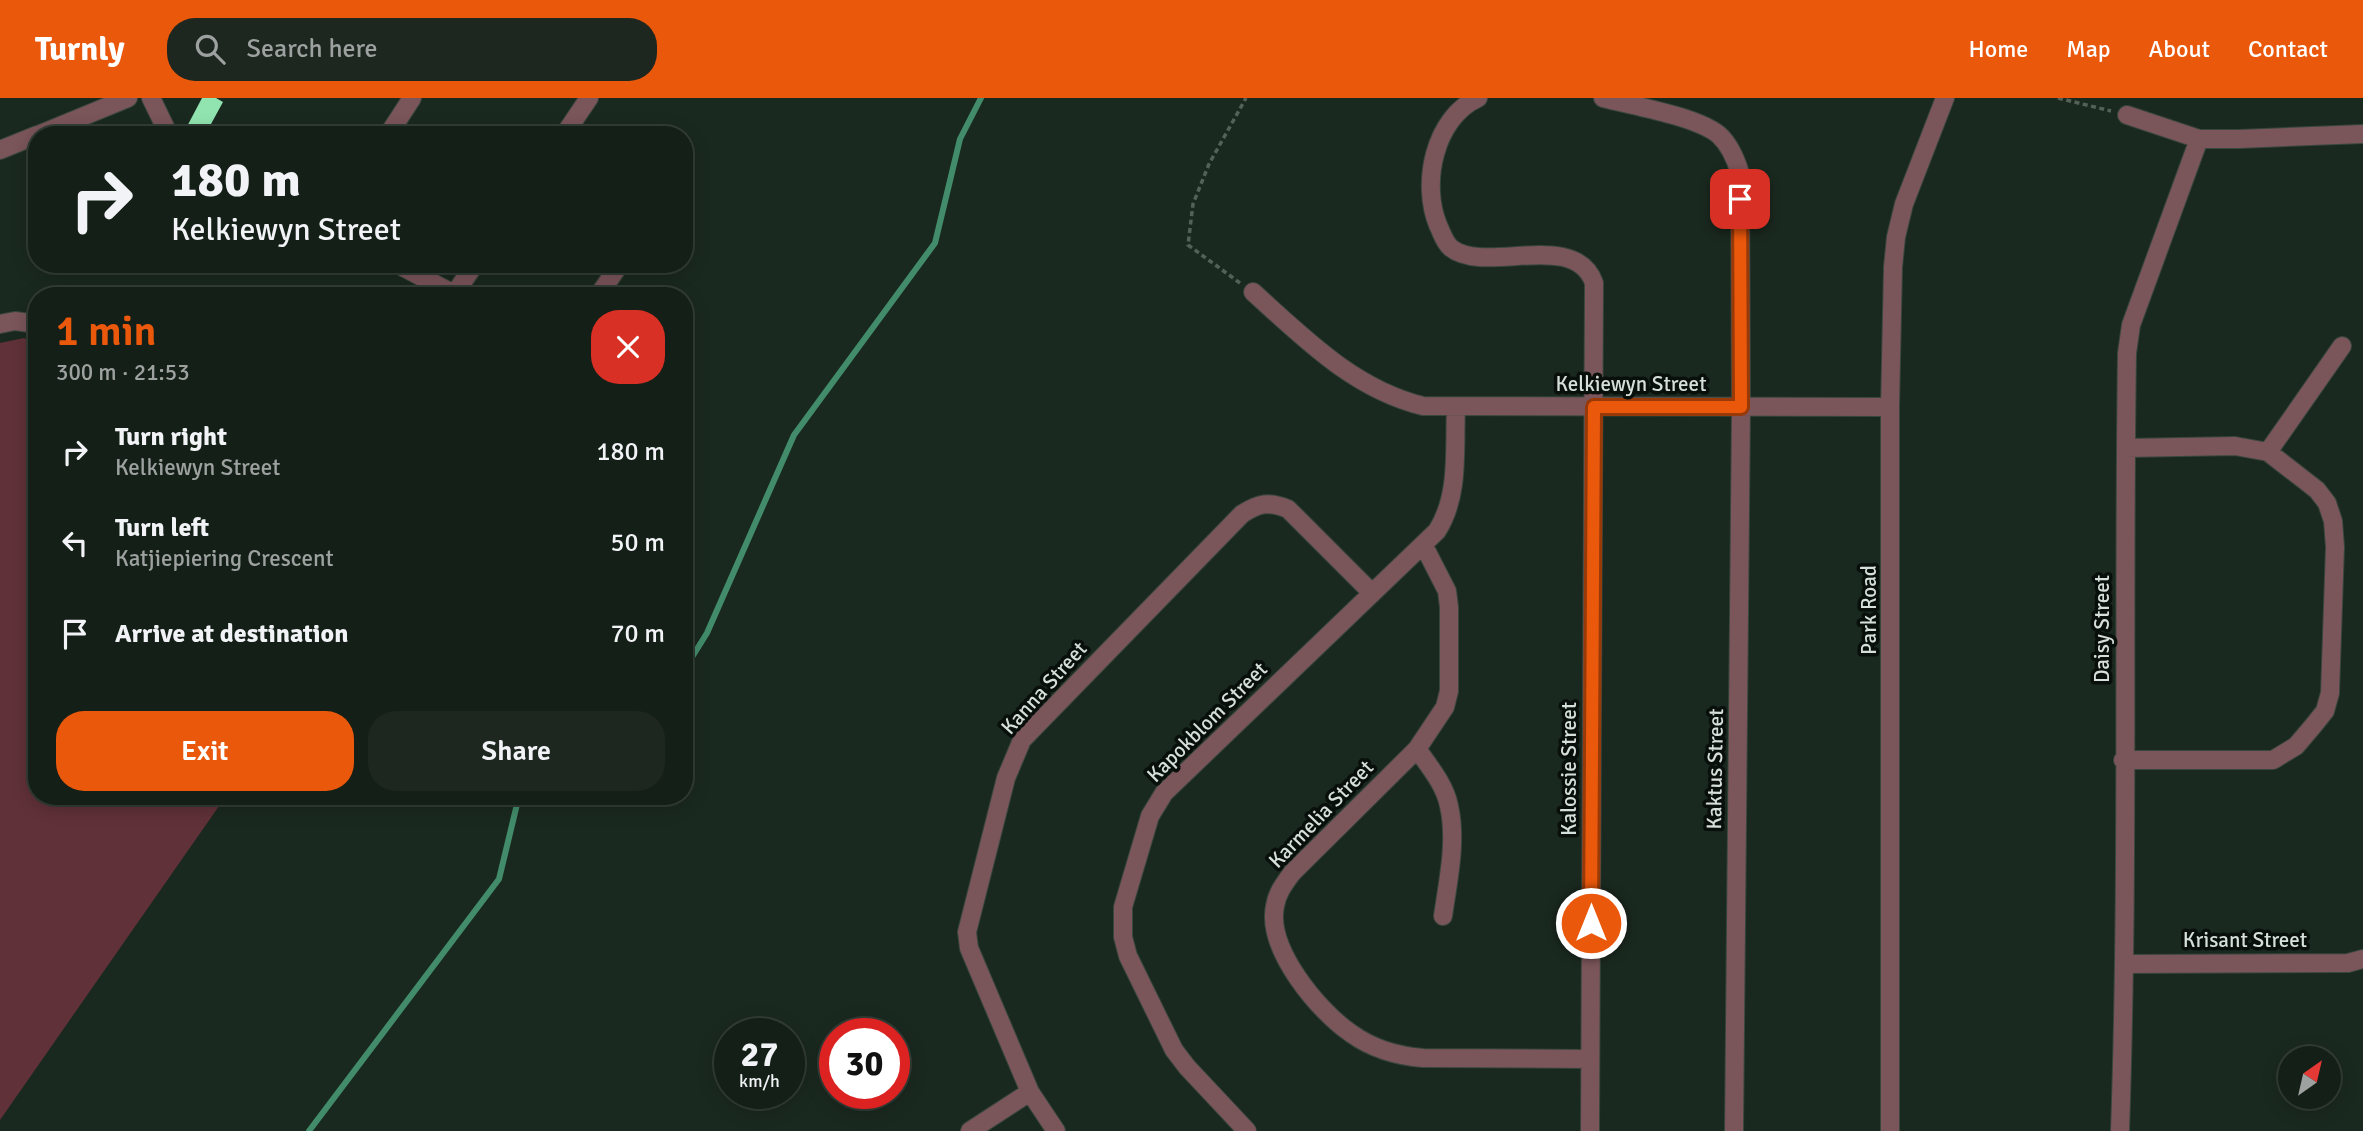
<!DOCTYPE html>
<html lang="en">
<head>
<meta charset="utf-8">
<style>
	:root { --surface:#141f17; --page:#1d2720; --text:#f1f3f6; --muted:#9da2a1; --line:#333d36; --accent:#ea580c }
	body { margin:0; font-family:Signika,sans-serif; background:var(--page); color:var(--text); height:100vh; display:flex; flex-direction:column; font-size:26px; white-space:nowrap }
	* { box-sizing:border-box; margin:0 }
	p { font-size:23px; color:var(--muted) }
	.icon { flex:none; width:38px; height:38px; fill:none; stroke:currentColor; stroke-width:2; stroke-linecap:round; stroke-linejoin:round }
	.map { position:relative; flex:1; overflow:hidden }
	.details { position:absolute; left:28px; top:189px; width:665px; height:518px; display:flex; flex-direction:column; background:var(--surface); border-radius:28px; box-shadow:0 4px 18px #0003,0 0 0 2px var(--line) }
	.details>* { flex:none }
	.guide { position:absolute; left:28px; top:28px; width:665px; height:147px; border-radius:28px; box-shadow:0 4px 18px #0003,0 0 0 2px var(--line); background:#141f17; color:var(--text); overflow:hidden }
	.needle { width:46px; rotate:34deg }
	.controls { position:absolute; left:2278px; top:948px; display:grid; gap:14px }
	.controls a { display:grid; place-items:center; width:63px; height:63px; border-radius:50%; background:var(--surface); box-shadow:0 4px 18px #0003,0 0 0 2px var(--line); font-size:35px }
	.speed { position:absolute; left:714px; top:920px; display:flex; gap:14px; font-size:35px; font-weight:700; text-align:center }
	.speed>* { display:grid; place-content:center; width:91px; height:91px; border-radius:50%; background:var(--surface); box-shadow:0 4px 18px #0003,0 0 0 2px var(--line); line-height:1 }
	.speed small { font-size:18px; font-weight:400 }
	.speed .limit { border:10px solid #d22; background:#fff; color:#111 }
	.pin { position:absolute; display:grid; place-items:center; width:60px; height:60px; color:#fff; margin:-30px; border-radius:14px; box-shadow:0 4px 10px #0006 }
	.me { position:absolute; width:77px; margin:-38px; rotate:0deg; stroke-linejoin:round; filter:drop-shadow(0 0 5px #0008) }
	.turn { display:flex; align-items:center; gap:24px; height:147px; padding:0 28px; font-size:32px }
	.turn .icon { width:91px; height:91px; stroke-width:2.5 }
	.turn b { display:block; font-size:49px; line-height:60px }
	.round { display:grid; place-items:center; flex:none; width:74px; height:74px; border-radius:28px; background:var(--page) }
	.overview { display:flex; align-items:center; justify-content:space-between; height:119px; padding:0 28px }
	h1 { font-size:42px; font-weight:600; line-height:52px; color:var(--accent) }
	.primary-button { display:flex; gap:14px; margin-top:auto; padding:14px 28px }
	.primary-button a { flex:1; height:80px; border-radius:28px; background:var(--accent); color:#fff; font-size:28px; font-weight:600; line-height:80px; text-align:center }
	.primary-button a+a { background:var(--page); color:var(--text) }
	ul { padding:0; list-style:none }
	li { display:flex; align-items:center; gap:21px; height:91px; padding:0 28px }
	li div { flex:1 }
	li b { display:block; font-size:26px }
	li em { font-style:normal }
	header { display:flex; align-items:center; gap:42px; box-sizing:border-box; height:98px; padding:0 35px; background:var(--accent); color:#fff }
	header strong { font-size:33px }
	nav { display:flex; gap:38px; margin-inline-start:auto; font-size:24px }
	.search { width:490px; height:63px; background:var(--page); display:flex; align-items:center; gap:18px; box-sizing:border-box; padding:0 24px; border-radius:28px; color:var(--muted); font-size:26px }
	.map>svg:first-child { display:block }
	.green { fill:#603138 }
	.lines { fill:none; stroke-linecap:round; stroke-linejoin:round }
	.stream { stroke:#428c6b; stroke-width:6 }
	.building { fill:#91e4b0 }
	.minor-casing { stroke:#38463d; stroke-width:20 }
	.path { stroke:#546158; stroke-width:3.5; stroke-dasharray:5 3.5; stroke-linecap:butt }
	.minor { stroke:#7a555a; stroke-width:18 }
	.route-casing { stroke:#983908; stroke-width:18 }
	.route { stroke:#ea580c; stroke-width:12 }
	.labels { text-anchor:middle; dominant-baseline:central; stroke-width:7; stroke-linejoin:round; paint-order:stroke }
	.street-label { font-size:21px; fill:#d6dfd9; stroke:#09100c }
</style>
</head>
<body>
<header>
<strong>Turnly</strong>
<div class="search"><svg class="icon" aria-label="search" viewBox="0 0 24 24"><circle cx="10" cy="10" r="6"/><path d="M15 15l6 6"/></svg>Search here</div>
<nav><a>Home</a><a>Map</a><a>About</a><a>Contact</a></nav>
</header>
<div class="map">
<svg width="2363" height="1033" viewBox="0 0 2363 1033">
	<rect width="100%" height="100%" fill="#1a291f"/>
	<path class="green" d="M24 240 37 246V698H226L0 1022V245Z"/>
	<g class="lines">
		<path class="stream" d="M684 572 707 535 794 337 935 145 960 41 981 0
			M309 1033 499 781 519 698"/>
	</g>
	<path class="building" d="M202 0H216L223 4 205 37H186L183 36Z"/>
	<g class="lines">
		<g class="minor-casing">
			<path id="minor" d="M151 0 169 37
				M1478 0C1434 20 1421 86 1438 127 1442 135 1444 144 1451 150 1485 177 1575 131 1594 185L1590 1033
				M1603 0C1633 8 1696 18 1719 37 1730 47 1736 62 1740 75L1741 309 1734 1033
				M2127 17 2199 41H2239L2363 36
				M38 37 128 0
				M388 37 412 0
				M564 37 589 0
				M0 52 37 37
				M397 166 454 196
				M1253 194C1305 241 1354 291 1423 308L1890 309
				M453 198 475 166
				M598 198 620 166
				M0 226 15 223 37 226
				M2268 354 2342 248
				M1424 448 1447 493 1449 509V593L1445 609 1417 651 1292 775C1284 786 1277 795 1275 808 1266 851 1319 914 1352 936 1373 951 1398 958 1423 960L1590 961
				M1417 651C1429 668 1445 687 1449 708 1457 743 1448 783 1443 818
				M2123 662H2273L2296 648 2313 628 2325 613 2330 595 2335 449 2333 423 2327 405 2317 392 2268 354 2235 348 2126 350
				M2126 866 2348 865 2363 861
				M970 1033 1030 994
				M1056 1033 1030 994 969 850 967 834 1006 680 1022 642 1242 416C1259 405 1269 403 1288 411L1372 495
				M1247 1033 1187 969 1174 952 1128 858 1123 839V809L1150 718 1164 695 1437 433C1460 397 1454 351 1456 310
				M1890 1033V309L1893 169 1896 139 1904 106 1945 0
				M2120 1033C2129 774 2123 515 2127 255L2131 227 2199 41"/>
		</g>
		<path class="path" d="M2058 0 2111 13
			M1240 185 1188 147 1193 106 1209 66 1246 0"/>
		<use href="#minor" class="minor"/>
	</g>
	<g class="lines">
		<g class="route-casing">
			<path id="route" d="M1591 825 1594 309H1741L1740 101"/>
		</g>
		<use href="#route" class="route"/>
	</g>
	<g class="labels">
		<g class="street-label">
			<text x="1631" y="286">Kelkiewyn Street</text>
			<text transform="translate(1869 512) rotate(-90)">Park Road</text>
			<text transform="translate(2102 531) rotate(-90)">Daisy Street</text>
			<text transform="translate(1044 590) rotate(-48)">Kanna Street</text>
			<text transform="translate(1207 624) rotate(-45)">Kapokblom Street</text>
			<text transform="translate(1569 671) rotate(-90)">Kalossie Street</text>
			<text transform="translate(1715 671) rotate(-89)">Kaktus Street</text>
			<text transform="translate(1321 716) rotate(-46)">Karmelia Street</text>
			<text x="2245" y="842">Krisant Street</text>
		</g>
	</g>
</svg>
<div class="controls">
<a><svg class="needle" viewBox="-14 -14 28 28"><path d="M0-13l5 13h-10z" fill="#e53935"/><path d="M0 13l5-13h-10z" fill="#9da2a1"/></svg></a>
</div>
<div class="speed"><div>27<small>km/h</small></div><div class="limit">30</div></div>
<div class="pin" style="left:1740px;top:101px;background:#d93025"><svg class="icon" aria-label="arrive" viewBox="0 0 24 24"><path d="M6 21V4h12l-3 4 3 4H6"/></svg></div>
<svg class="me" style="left:1591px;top:825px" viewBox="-20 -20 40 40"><circle r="17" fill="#ea580c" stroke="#fff" stroke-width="3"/><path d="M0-11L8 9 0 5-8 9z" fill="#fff"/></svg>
<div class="guide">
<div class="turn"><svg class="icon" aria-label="right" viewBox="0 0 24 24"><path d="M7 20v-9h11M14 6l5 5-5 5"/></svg><div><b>180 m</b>Kelkiewyn Street</div></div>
</div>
<section class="details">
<div class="overview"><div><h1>1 min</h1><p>300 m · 21:53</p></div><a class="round" style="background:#d93025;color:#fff"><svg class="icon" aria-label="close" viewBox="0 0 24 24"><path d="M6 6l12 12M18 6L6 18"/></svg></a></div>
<ul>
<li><svg class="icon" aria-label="right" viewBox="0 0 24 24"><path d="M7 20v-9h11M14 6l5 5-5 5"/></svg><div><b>Turn right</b><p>Kelkiewyn Street</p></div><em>180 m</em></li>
<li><svg class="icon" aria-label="left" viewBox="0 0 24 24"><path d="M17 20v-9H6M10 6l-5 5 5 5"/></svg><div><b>Turn left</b><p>Katjiepiering Crescent</p></div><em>50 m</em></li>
<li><svg class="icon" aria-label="arrive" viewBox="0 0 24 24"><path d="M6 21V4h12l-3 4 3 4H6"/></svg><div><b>Arrive at destination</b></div><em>70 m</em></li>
</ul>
<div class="primary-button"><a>Exit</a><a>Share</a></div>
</section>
</div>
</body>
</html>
